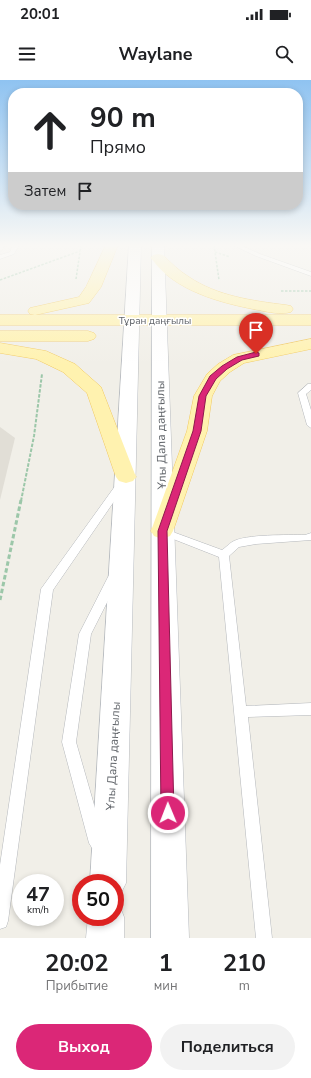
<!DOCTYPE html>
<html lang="ru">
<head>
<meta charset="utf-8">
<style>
	:root { --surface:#fff; --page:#f2f2f2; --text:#202124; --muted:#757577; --accent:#db2777 }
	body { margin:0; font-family:"Nunito Sans",sans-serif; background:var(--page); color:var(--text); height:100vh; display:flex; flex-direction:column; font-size:15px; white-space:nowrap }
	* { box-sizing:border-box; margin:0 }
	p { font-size:13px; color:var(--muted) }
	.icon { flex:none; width:22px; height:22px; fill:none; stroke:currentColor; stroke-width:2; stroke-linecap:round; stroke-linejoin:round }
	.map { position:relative; height:858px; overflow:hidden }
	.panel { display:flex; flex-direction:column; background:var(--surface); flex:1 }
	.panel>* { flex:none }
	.banner { position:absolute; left:8px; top:8px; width:295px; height:122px; border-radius:16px; box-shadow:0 2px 6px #0003; background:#fff; color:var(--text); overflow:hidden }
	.speed { position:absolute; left:12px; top:794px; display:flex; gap:8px; font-size:20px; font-weight:700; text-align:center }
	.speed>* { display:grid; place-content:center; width:52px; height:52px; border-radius:50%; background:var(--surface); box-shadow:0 2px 6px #0003; line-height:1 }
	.speed small { font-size:10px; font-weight:400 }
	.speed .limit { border:6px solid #d22; background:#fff; color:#111 }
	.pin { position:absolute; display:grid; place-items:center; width:34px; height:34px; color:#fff; margin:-41px -17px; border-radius:50% 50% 50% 0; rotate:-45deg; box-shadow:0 0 4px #0007 }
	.pin .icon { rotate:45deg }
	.me { position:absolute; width:44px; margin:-22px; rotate:359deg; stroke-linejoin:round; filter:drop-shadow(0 0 3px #0008) }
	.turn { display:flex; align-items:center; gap:14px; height:84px; padding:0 16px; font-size:18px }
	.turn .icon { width:52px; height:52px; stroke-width:2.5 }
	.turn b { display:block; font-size:28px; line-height:34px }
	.then { display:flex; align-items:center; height:38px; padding:0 16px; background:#0003; gap:8px; font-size:15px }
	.eta { display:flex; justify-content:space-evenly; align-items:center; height:68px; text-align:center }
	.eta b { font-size:24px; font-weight:700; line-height:28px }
	.button { display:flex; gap:8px; margin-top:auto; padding:8px 16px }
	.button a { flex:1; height:46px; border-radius:24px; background:var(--accent); color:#fff; font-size:16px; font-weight:700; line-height:46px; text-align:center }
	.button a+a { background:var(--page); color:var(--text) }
	.status { display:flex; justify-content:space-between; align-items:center; height:28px; padding:0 20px; background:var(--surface); direction:ltr }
	.status svg { height:11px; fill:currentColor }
	header { display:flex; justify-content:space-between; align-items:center; height:52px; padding:0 16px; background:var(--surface); font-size:18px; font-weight:700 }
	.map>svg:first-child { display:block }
	.education { fill:#e1ded6 }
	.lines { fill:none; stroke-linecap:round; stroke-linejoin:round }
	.lane-casing { stroke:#b5b8bc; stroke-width:1 }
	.secondary-casing { stroke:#b6babf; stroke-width:1 }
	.primary-casing { stroke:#f2c960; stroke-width:1 }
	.path-far2 { stroke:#9cc7a9; stroke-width:1.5; stroke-dasharray:2.5 1.5; stroke-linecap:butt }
	.path-far1 { stroke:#9cc7a9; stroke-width:2; stroke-dasharray:3.5 1.5; stroke-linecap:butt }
	.path { stroke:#9cc7a9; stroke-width:3; stroke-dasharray:4.5 2.5; stroke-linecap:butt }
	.lane { fill:#fff; fill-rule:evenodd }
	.secondary { fill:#fff; fill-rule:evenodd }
	.primary { fill:#fff2af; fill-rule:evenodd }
	.route { fill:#db2777; stroke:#8e194d }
	.labels { text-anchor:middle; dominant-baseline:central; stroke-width:3; stroke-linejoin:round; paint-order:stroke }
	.far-street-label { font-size:10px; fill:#5f6368; stroke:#fff }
	.street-label { font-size:12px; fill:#5f6368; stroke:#fff }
</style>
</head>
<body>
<div class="status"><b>20:01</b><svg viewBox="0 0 49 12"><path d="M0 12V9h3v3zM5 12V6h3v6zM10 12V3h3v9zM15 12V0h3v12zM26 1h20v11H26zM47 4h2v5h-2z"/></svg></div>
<header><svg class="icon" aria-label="menu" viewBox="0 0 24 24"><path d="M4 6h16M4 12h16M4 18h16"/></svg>Waylane<svg class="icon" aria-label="search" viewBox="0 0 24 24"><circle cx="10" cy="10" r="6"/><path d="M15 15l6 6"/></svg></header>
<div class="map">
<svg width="311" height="858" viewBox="0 0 311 858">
	<rect width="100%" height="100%" fill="#f1efe8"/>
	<path class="education" d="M0 347 15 358 0 420Z"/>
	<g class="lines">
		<g class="lane-casing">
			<path id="lane" d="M0 165H5L2 170 0 171Z
				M13 165H19L14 174 0 179V175L10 172Z
				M233 165H240L260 174 311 192V196L256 176Z
				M308 304H311V310L306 314 311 330V348L307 345 298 313Z
				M121 401 126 404 53 510 8 841 6 847 0 849V785L41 509 118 402Z
				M162 448 222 470C225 468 229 464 232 462 245 454 289 455 305 455L311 453V460L256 464 239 467 229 476 246 626 311 623V635L248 637 272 858H256L219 477 158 453 157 451Z
				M114 493 118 494 120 497 91 554 76 662 105 763 102 768 97 771 92 768 89 763 62 662 79 554 108 497 110 494Z"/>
		</g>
		<g class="secondary-casing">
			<path id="secondary" d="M129 165H141L126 803 120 815 115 818V803H90Z
				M152 165H164L189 858H151Z
				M115 823 119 824 124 837V858H86L88 837H115Z"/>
		</g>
		<g class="primary-casing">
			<path id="primary" d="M106 165H118L101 207 89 223 35 235H311V245H0V235H35L30 234 28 231 30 228 79 217 86 207Z
				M158 174 163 175C171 183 179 191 189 197 217 216 253 221 286 225L291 226 293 229 291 232C281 235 268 232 258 230 221 223 174 211 151 178L153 175Z
				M0 251H88L94 253 96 256 94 259 88 261H0Z
				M311 259V269L244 283 230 292 220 301 212 316 207 351 173 451 170 456 162 459 154 456 151 451 187 351 194 316 207 294 218 284 233 275Z
				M0 263 46 271 75 284 101 307 136 397 133 401 126 403 119 401 116 397 87 313 63 292 36 279 0 273Z"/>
		</g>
		<path class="path-far2" d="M214 165 219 200
			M215 172 230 177
			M76 199 81 165
			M0 200 80 171
			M281 211H311"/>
		<path class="path-far1" d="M21 421 34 356 42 294"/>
		<path class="path" d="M0 520 21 420"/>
		<use href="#lane" class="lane"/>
		<use href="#secondary" class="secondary"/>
		<use href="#primary" class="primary"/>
	</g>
	<linearGradient id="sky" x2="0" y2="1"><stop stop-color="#8fc3f1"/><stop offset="0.58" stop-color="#f9f8f5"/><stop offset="1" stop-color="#f9f8f5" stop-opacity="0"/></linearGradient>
	<rect width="311" height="285" fill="url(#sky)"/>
	<path class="route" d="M256 272 259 273V276L242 280 227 289 216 299 206 316 201 351 167 451 174 733 172 737 168 739 163 737 161 733 158 451 193 351 199 316 210 296 222 286 237 277Z"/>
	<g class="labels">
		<g class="far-street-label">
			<text x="155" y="241">Тұран даңғылы</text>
		</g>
		<g class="street-label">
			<text transform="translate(161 355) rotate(-91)">Ұлы Дала даңғылы</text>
			<text transform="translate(113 676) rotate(-87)">Ұлы Дала даңғылы</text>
		</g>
	</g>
</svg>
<div class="speed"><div>47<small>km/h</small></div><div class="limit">50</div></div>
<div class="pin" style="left:256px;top:274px;background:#d93025"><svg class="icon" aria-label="arrive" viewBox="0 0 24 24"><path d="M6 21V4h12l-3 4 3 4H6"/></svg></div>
<svg class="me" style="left:168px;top:733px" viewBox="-20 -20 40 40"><circle r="17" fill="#db2777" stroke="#fff" stroke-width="3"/><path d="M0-11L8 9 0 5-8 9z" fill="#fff"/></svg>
<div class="banner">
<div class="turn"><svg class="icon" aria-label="ahead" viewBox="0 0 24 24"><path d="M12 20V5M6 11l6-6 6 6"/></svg><div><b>90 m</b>Прямо</div></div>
<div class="then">Затем<svg class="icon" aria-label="arrive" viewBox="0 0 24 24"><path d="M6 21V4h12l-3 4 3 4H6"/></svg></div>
</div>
</div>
<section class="panel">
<div class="eta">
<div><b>20:02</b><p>Прибытие</p></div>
<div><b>1</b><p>мин</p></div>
<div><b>210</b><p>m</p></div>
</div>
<div class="button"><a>Выход</a><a>Поделиться</a></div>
</section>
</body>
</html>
